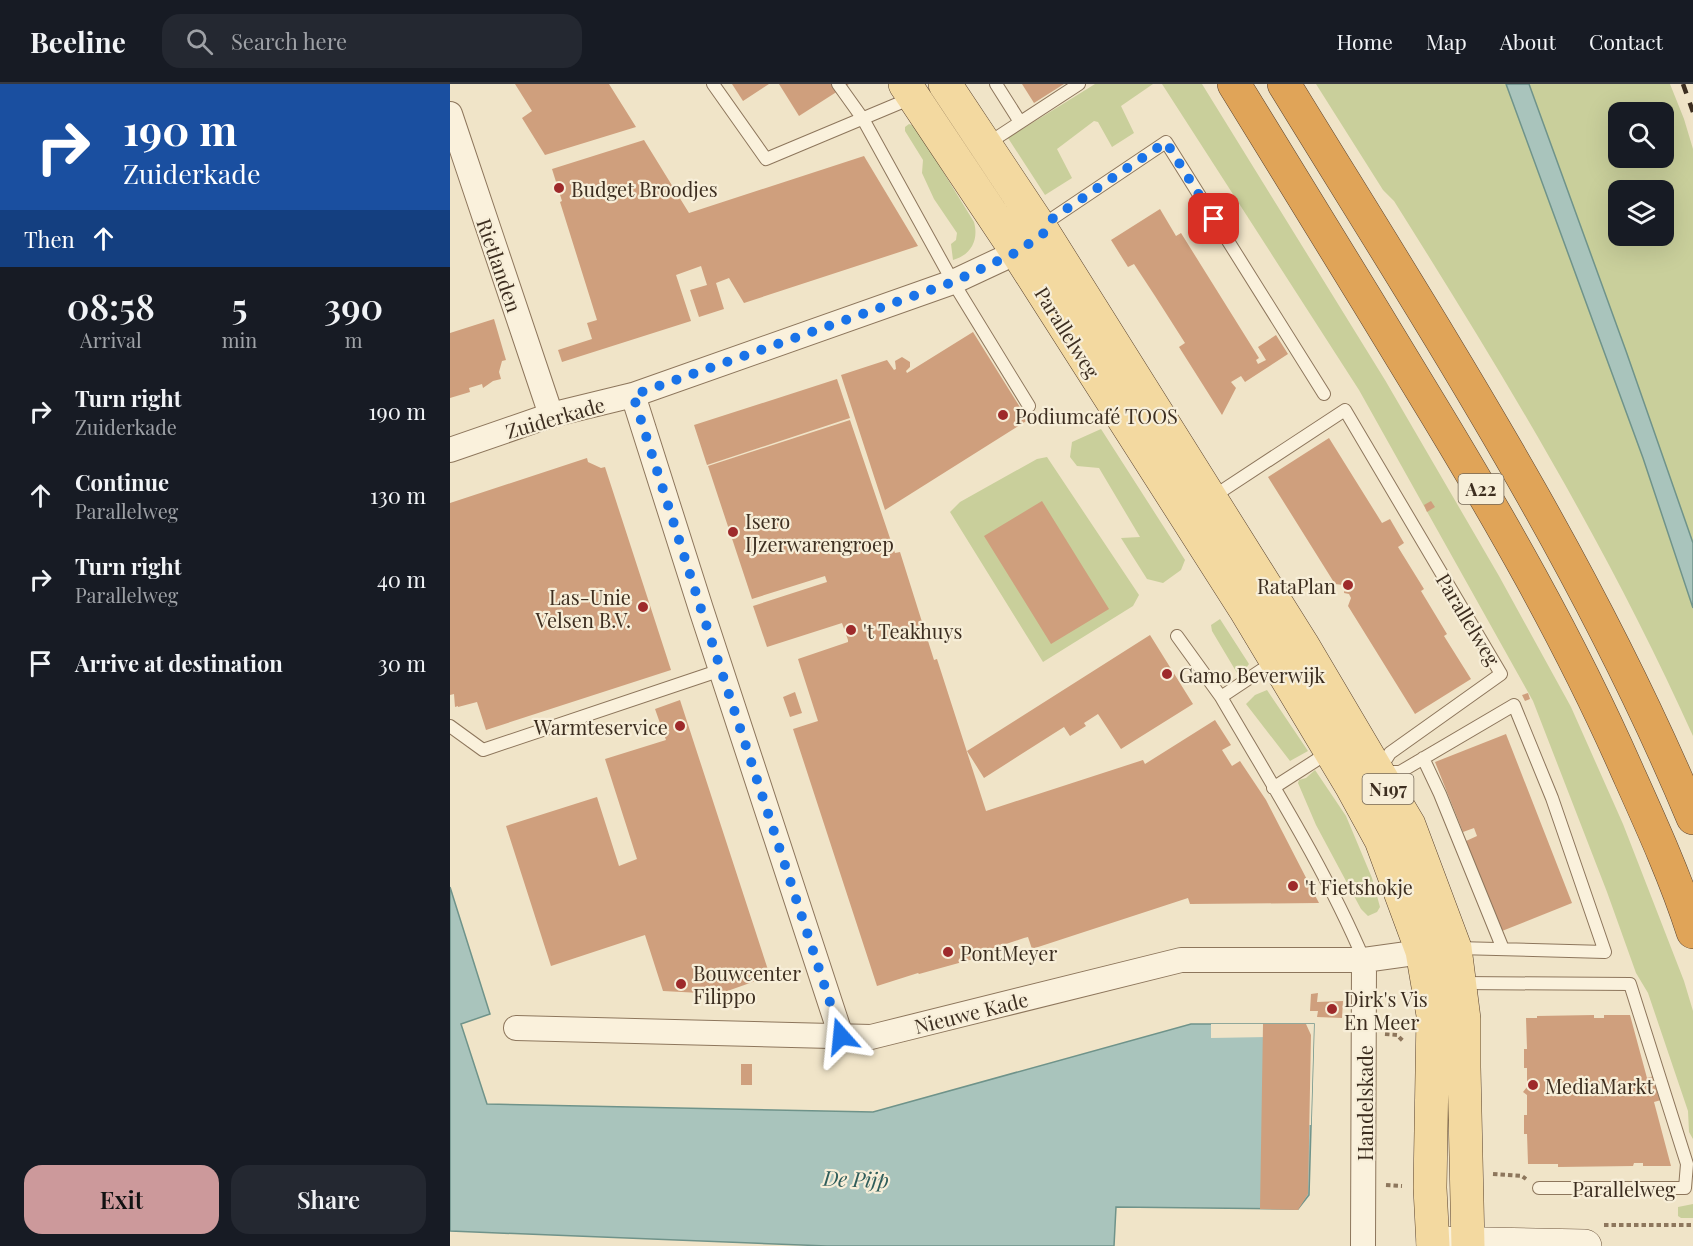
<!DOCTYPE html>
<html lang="en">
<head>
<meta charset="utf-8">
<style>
	:root { --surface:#171b24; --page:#242831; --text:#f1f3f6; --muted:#9ea1a6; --line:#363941; --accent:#cc999b }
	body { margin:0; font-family:"Playfair Display",serif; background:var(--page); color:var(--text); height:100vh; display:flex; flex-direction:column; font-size:22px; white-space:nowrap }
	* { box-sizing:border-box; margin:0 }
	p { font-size:20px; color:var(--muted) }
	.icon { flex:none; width:33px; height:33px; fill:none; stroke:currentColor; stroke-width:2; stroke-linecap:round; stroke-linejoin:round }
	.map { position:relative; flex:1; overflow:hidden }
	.drawer { display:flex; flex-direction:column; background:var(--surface); width:450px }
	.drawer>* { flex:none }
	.top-card { background:#1a4fa0; color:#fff; overflow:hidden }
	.fabs { position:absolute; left:1158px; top:18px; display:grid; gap:12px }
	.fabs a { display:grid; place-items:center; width:66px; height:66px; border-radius:12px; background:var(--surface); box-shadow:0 6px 24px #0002; font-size:30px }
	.pin { position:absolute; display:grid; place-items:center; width:51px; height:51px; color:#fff; margin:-26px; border-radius:12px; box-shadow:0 3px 9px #0006 }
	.me { position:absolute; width:66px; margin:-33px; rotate:342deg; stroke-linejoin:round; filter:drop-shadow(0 0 4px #0008) }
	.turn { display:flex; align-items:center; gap:21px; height:126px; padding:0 24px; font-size:27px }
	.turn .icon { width:78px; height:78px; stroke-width:2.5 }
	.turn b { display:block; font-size:42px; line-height:51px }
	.then { display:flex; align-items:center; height:57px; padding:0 24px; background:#0003; gap:12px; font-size:22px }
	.eta { display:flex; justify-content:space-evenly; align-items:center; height:102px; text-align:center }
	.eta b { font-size:36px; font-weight:600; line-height:42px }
	.cta { display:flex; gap:12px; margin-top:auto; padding:12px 24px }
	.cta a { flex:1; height:69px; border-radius:18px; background:var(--accent); color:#111; font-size:24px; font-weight:600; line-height:69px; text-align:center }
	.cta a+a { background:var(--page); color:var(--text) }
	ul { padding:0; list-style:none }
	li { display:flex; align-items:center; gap:18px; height:84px; padding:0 24px }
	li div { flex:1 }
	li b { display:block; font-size:22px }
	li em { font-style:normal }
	header { display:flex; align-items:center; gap:36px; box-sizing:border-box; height:84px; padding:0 30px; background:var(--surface); border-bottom:2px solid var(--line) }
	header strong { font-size:28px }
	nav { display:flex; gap:33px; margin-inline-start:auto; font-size:21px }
	.search { width:420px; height:54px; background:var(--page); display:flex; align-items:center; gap:15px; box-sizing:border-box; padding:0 21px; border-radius:18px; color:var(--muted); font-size:22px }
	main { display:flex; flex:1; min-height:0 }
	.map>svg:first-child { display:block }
	.green { fill:#c9cf9b; fill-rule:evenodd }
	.water { fill:#a9c4bc; stroke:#6f938a; stroke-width:1.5 }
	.pier { fill:#f0e4c8 }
	.building { fill:#cf9f7d }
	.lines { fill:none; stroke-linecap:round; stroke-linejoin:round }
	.service-casing { stroke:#8d765c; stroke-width:14 }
	.minor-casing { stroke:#8d765c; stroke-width:26 }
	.secondary-casing { stroke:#6f573f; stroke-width:34 }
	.primary-casing { stroke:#5b4430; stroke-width:34 }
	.motorway-casing { stroke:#5b4430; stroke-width:34 }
	.path { stroke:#8d765c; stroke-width:4; stroke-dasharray:4.5 3; stroke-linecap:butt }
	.service { stroke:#faf1dc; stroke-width:12 }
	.minor { stroke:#faf1dc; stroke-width:24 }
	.secondary { stroke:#faf1dc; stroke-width:33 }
	.primary { stroke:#f3d9a0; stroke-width:33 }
	.motorway { stroke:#e0a458; stroke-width:33 }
	.rail { stroke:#3d2e20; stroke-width:4.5; stroke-dasharray:10 10; stroke-linecap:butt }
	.route { stroke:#1a73e8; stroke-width:10; stroke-dasharray:0 18 }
	.poi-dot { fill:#9e2a2b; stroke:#f7eed8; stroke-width:2 }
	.labels { text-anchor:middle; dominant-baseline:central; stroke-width:4.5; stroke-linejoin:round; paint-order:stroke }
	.shield { fill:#f7eed8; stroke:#756857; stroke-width:1.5 }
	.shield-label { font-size:18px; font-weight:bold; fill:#3d2e20 }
	.poi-label { font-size:20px; fill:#3d2e20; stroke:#f7eed8; text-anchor:start }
	.street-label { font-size:20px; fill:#3d2e20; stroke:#f7eed8 }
	.water-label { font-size:21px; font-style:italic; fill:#2f5d5a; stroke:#f7eed8 }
</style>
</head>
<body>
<header>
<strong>Beeline</strong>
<div class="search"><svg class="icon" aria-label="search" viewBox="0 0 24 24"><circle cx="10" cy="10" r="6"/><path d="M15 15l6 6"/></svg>Search here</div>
<nav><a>Home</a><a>Map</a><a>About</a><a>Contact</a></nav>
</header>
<main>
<section class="drawer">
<div class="top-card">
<div class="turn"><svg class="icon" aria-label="right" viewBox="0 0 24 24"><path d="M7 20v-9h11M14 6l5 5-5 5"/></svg><div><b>190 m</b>Zuiderkade</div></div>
<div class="then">Then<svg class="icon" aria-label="ahead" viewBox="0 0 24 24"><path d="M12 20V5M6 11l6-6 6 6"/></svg></div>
</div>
<div class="eta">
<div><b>08:58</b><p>Arrival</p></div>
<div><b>5</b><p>min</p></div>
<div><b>390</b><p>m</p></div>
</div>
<ul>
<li><svg class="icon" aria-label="right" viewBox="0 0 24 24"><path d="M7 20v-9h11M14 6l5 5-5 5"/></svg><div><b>Turn right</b><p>Zuiderkade</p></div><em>190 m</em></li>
<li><svg class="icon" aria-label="ahead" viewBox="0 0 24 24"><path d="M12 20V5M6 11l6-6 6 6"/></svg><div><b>Continue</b><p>Parallelweg</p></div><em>130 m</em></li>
<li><svg class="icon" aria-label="right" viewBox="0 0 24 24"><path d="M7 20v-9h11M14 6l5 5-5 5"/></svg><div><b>Turn right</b><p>Parallelweg</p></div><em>40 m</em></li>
<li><svg class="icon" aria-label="arrive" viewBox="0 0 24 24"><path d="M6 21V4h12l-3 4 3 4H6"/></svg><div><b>Arrive at destination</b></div><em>30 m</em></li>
</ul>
<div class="cta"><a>Exit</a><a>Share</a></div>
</section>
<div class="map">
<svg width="1243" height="1162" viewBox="0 0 1243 1162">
	<rect width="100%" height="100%" fill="#f0e4c8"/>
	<path class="green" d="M645 0H703L671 22 684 49 662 63 648 38 644 37 607 65 622 94 595 111 558 54Z
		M712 0H752L935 296 1049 492 1121 623 1173 740 1234 897 1243 927V1055L1239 1048 1238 1027 1198 909 1186 889 1157 808 1083 617 909 306Z
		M866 0H1056L1193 374 1243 524V652C1159 465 1053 290 944 117L933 106Z
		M1079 0H1220L1234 35 1243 65V459L1176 267ZM1168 28H1214V74H1168ZM1168 106H1214V152H1168Z
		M459 40 465 42 524 138C529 156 521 171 503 176L501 160 506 156 507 149 484 115 472 89 473 76 455 47V43Z
		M651 345 735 476 731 486 713 499 697 495 671 454 690 453 649 384 627 382 620 373 622 358Z
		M597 373 689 511 683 522 593 578 500 428 510 418 587 375Z
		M770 535 799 580 792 589H787L762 547 761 541Z
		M817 606 858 667 840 677 796 620 805 611Z
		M865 686 896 732 922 794 930 823 927 828 918 832 911 825 866 741 848 699 849 696 856 694Z
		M1243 1120V1134H1231L1228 1132V1123Z"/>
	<path class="water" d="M1056 0H1079L1176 267 1243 459V524L1193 374Z
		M0 803 40 930 11 940 37 1020 423 1028 741 940H864L859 1111 848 1125 666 1123 664 1162H377L0 1147Z"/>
	<path class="pier" d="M761 940H864L861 1041H849L818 953 761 954Z"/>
	<path class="building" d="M65 0H159L186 43 95 71 72 34 82 27Z
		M282 0H319L293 17Z
		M329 0H399L349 32Z
		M572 0H614L584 19Z
		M194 56 239 129 414 72 468 162 294 219 279 194 266 199 274 225 249 233 240 206 257 201 251 182 226 191 241 237 112 278 108 266 142 255 137 239 147 236 110 118 112 117 102 85Z
		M710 125 726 152 731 149 809 274 806 276 808 280 816 276 808 263 826 251 838 270 795 298 791 292 781 298 786 304 772 331 729 263 735 259 705 212 684 180 678 183 661 156Z
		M44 235 56 276 52 277 49 288 51 295 43 297 33 304 32 300 19 304 20 308 0 314V249Z
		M523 248 578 336 435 426 391 291 437 276 444 286 446 285 445 277 452 273 460 278V283L456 287 457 289Z
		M387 295 400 334 257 381 244 341Z
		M400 336 445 469 450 468 484 576 487 575 536 727 693 676 695 680 765 636 781 661 772 666 782 682 790 677 816 716 869 819 740 820 738 814 582 865 578 853 574 854 544 864 545 869 469 890 468 889 427 902 343 645 368 637 348 575 398 558V556L392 539 317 563 303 522 377 498 375 492 302 515 258 382Z
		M879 354 932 439 940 435 954 459 948 463 974 505 971 507 997 550 994 552 1021 595 965 630 898 522 901 514 899 510 894 509 895 504 893 501 885 500 818 393Z
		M137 374 138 378 151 384 155 383 221 586 36 646 27 618 8 623V622L5 623 4 610 0 611V419Z
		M592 417 659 525 601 560 534 452Z
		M981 417 985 423 977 428 974 421Z
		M700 551 743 620 671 665 648 630 634 639 636 642 620 652 614 643 534 694 517 667Z
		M345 608 352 629 340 633 333 613Z
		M1078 609 1080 615 1075 617 1072 611Z
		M230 616 320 892 269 910 213 907 195 851 101 882 56 742 147 713 169 782 187 775 155 675 216 656 205 625Z
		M1056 650 1122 819 1052 847 1016 757 1027 752 1024 744 1013 748 985 678Z
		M868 909 867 918 893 917 892 934 867 933 868 927H860L861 910Z
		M1144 931V934H1154V931H1180L1197 994 1204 992 1211 1016 1204 1018 1221 1082H1193V1079H1184L1183 1082 1108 1083V1080H1078L1077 1050H1074V1031H1077V1011L1073 1008 1077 1003V984H1074V965H1077L1076 934H1087V932Z
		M813 940H856L861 951 858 1110 848 1126 810 1125Z
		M291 980H302V1001H291Z"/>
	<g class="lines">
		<g class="service-casing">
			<path id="service" d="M263 0 316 75 464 13
				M388 0 413 35 503 198 579 322
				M546 0 570 38
				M537 60 629 0
				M596 146 603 134 716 58 874 310
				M761 414 895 326 1051 590 940 669 930 685
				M727 552 771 613
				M825 577 771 613C821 699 875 784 914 876
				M0 642 33 666 271 586
				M973 674 990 710 1053 865
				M932 688H950L1064 621 1102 714 1155 868 1007 864
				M823 704 879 668
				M1012 899 1180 900 1237 1080 1235 1104H1089"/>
		</g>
		<g class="minor-casing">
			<path id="minor" d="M0 30 101 331
				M183 311 251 525 391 952
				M0 366 101 331 183 311 503 198 567 168 579 160
				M66 944 421 953 731 876H914L986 866
				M913 1162 914 876"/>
		</g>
		<g class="secondary-casing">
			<path id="secondary" d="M983 1159 1135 1162"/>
		</g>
		<g class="primary-casing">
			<path id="primary" d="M455 0 567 168 795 525 902 703 931 756 972 867 983 931 980 1104 983 1162
				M495 0 594 149 852 560 959 741 1005 864 1014 935V983L1018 1162"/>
		</g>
		<g class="motorway-casing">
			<path id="motorway" d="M784 0C846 101 908 201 969 302 1046 428 1120 556 1179 691 1202 742 1226 795 1243 848
				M834 0C980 238 1135 475 1243 734"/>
		</g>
		<path class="path" d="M935 950 947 951 954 958
			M1043 1090 1072 1092 1076 1095
			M936 1101 952 1102
			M1154 1141H1243"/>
		<use href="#service" class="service"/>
		<use href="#minor" class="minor"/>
		<use href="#secondary" class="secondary"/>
		<use href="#primary" class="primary"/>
		<use href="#motorway" class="motorway"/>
		<path class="rail" d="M1233 0 1243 28"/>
	</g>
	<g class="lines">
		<path class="route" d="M391 952 251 525 183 311 503 198 567 168 594 149 603 134 716 58 764 135"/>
	</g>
	<g class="poi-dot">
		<circle cx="109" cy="104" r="6"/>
		<circle cx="553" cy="331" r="6"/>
		<circle cx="283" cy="448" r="6"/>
		<circle cx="898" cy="501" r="6"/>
		<circle cx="193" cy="523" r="6"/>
		<circle cx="401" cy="546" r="6"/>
		<circle cx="717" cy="590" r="6"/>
		<circle cx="230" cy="642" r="6"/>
		<circle cx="843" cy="802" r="6"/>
		<circle cx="498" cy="868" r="6"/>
		<circle cx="231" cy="900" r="6"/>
		<circle cx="882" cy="925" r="6"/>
		<circle cx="1083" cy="1001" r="6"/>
	</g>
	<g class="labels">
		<g class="shield">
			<rect x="1008.5" y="390" width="45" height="30" rx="4.5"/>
			<rect x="912.5" y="690" width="51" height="30" rx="4.5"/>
		</g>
		<g class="shield-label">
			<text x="1031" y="405">A22</text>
			<text x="938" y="705">N197</text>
		</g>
		<g class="poi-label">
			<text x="121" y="104">Budget Broodjes</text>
			<text x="565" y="331">Podiumcafé TOOS</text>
			<text x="295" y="436">Isero<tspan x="295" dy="23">IJzerwarengroep</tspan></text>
			<text x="886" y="501" text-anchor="end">RataPlan</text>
			<text x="181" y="512" text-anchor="end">Las-Unie<tspan x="181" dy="23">Velsen B.V.</tspan></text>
			<text x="413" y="546">'t Teakhuys</text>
			<text x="729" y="590">Gamo Beverwijk</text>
			<text x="218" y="642" text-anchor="end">Warmteservice</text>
			<text x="855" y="802">'t Fietshokje</text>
			<text x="510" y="868">PontMeyer</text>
			<text x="243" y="888">Bouwcenter<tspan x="243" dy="23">Filippo</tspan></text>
			<text x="894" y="914">Dirk's Vis<tspan x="894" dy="23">En Meer</tspan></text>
			<text x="1095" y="1001">MediaMarkt</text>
		</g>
		<g class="street-label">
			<text transform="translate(50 181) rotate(71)">Rietlanden</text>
			<text transform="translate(618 248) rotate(58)">Parallelweg</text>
			<text transform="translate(105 333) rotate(-16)">Zuiderkade</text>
			<text transform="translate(1019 535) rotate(59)">Parallelweg</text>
			<text transform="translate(521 928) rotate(-14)">Nieuwe Kade</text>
			<text transform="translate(914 1019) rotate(-90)">Handelskade</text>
			<text x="1174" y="1104">Parallelweg</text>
		</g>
		<g class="water-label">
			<text transform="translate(406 1094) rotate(2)">De Pijp</text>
		</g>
	</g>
</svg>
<div class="fabs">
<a><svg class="icon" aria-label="search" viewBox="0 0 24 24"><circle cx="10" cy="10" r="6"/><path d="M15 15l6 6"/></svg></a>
<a><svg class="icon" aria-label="layers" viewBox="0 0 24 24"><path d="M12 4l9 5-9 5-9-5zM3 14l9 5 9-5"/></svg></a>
</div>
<div class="pin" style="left:764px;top:135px;background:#d93025"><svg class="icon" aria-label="arrive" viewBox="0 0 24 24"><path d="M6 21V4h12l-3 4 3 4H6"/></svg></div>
<svg class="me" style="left:391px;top:952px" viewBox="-20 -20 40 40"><path d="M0-17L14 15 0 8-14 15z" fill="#1a73e8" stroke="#fff" stroke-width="4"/></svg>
</div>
</main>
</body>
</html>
